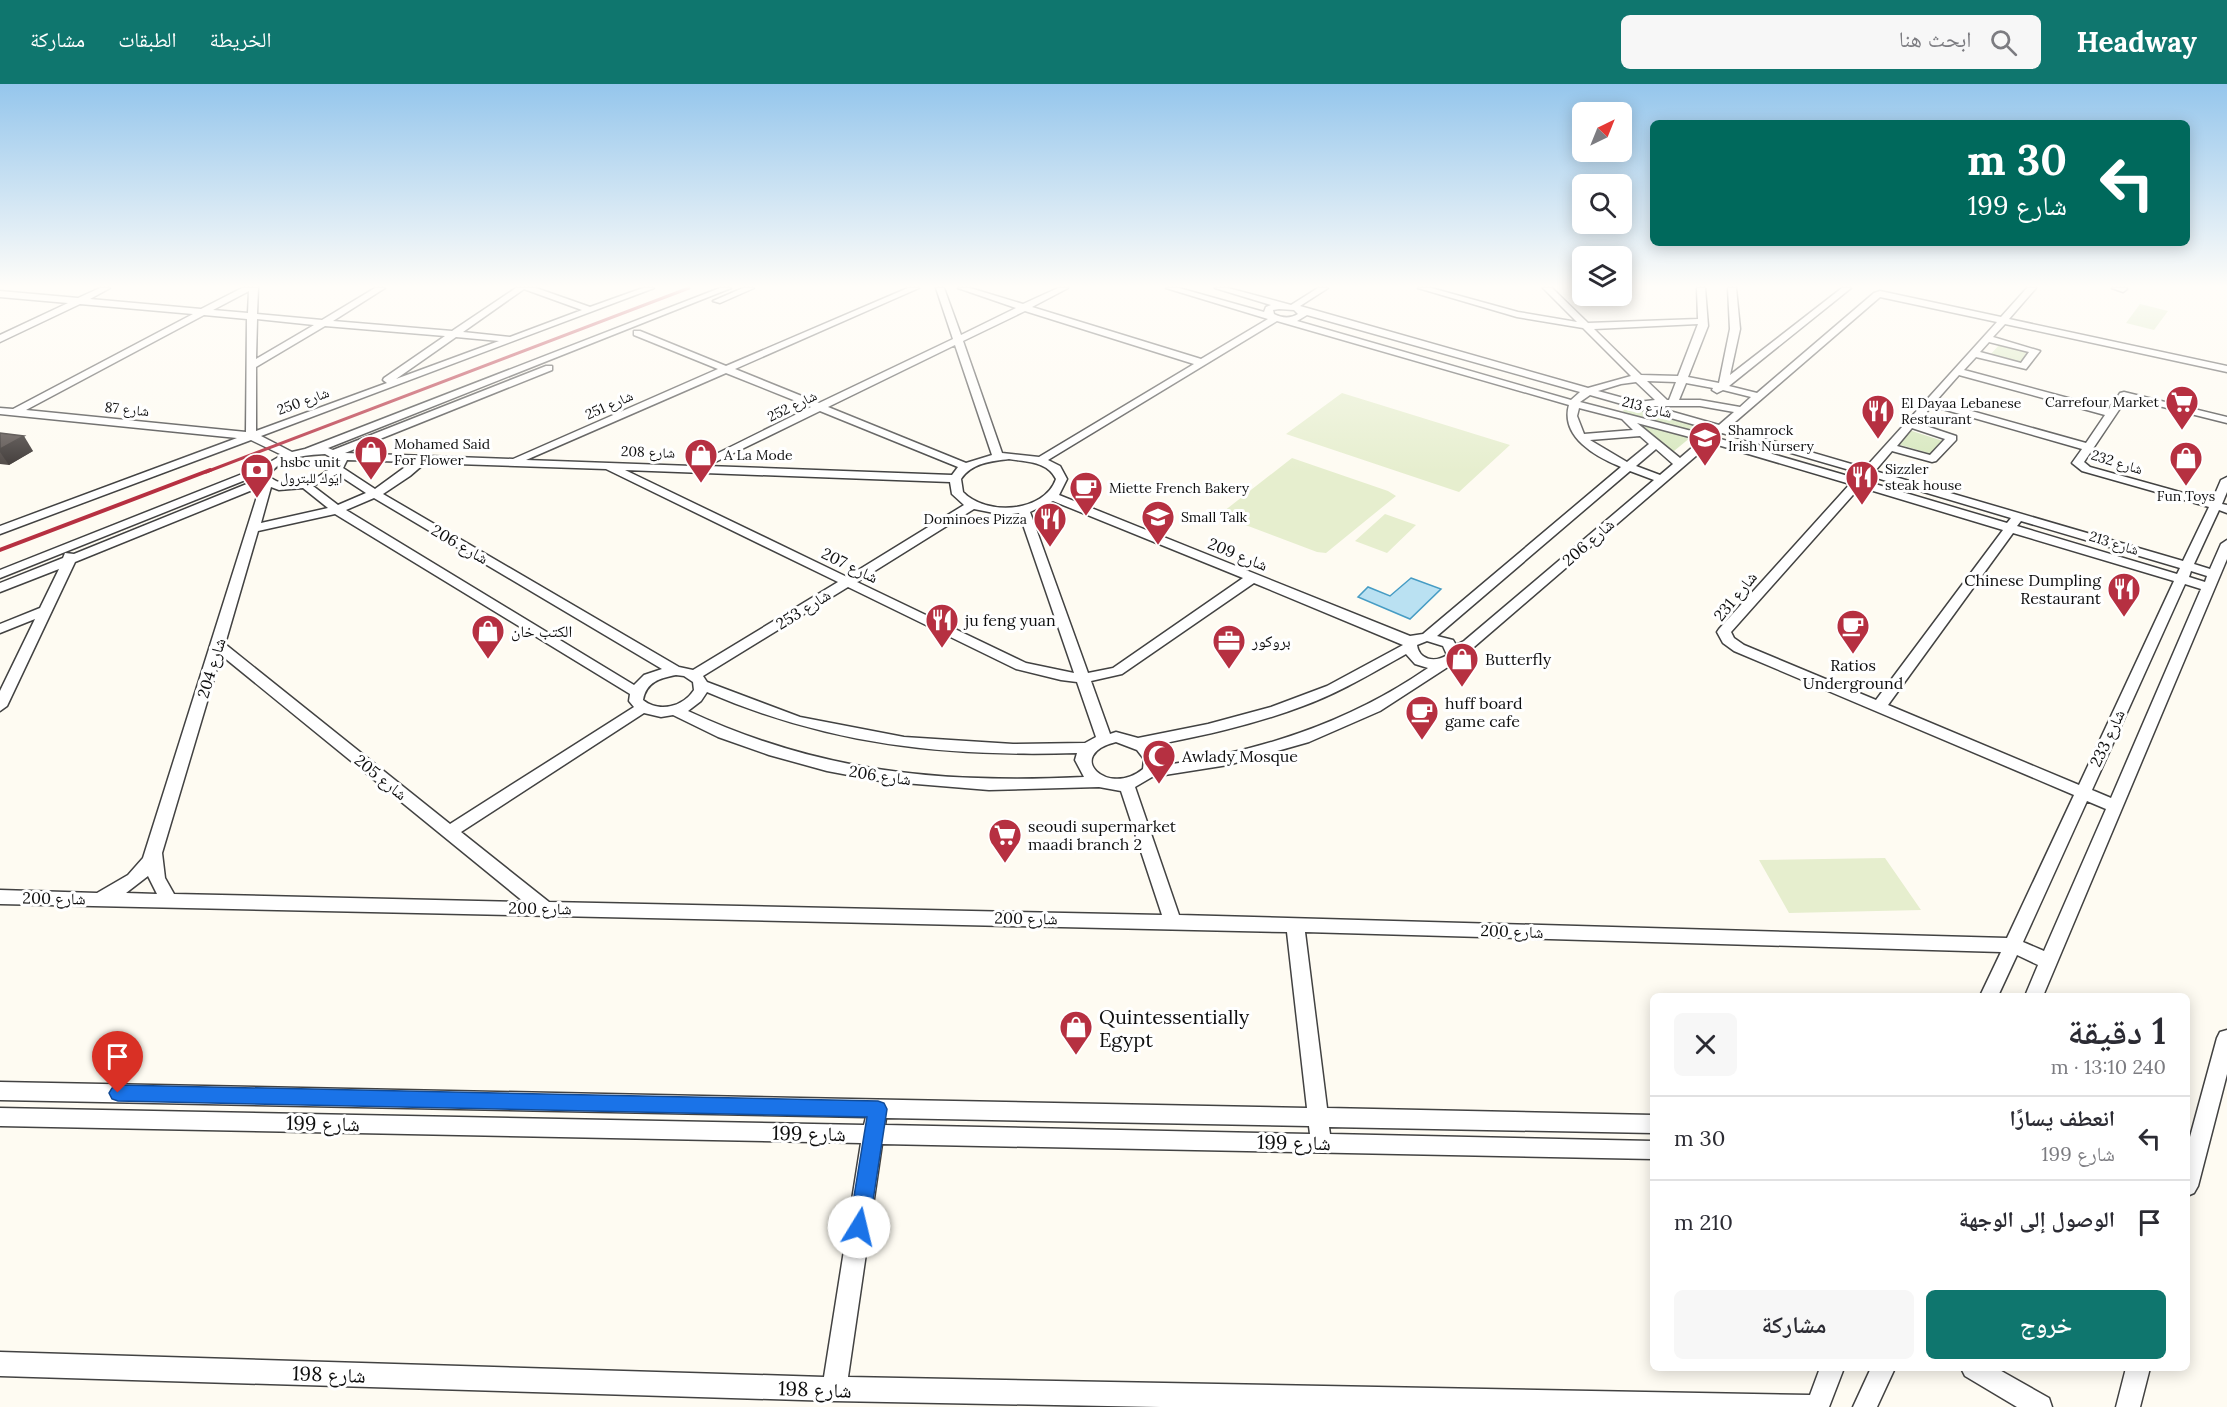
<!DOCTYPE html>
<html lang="ar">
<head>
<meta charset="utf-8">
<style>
	:root { --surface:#fff; --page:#f7f7f7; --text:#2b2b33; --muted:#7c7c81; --line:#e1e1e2; --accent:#0f766e }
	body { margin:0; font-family:Lora,"Noto Naskh Arabic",serif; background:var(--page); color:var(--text); direction:rtl; height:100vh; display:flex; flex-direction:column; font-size:22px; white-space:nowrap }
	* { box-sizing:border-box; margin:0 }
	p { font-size:20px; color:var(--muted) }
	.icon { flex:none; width:33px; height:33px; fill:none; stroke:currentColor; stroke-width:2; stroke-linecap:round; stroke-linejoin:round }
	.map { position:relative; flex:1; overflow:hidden; direction:ltr }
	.details { position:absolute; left:1650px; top:909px; width:540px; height:378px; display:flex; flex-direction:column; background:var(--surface); border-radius:9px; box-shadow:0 3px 15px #0003; direction:rtl }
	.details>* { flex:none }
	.guide { position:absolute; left:1650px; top:36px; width:540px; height:126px; border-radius:9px; box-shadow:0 3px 15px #0003; direction:rtl; background:#00695c; color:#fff; overflow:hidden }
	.needle { width:39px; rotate:43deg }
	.controls { position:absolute; left:1572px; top:18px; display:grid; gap:12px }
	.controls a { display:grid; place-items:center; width:60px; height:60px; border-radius:9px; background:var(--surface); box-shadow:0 3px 15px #0003; font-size:30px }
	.pin { position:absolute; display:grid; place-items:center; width:51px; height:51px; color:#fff; margin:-62px -26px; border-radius:50% 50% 50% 0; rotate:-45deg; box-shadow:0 0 6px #0007 }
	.pin .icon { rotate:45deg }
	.me { position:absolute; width:66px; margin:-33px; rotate:9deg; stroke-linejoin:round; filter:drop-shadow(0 0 4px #0008) }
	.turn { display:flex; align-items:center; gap:21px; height:126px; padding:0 24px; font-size:27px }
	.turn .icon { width:78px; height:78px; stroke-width:2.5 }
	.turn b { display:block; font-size:42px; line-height:51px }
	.round { display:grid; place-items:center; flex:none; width:63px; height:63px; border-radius:9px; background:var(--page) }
	.overview { display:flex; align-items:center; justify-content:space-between; height:102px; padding:0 24px }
	h1 { font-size:36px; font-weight:600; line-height:45px }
	.button { display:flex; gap:12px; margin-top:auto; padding:12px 24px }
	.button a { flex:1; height:69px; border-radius:9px; background:var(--accent); color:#fff; font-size:24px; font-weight:600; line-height:69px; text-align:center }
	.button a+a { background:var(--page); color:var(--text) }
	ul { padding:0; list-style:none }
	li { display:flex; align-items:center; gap:18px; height:84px; padding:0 24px; border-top:2px solid var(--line) }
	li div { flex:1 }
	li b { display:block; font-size:22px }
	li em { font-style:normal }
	header { display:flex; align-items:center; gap:36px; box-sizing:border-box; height:84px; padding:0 30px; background:var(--accent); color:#fff }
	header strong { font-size:28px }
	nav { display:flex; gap:33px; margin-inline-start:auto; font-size:21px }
	.search { width:420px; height:54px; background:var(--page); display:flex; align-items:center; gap:15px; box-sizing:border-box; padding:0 21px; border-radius:9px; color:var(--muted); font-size:22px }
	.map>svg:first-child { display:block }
	.green { fill:#d6e7bd }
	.pitch { fill:#e6eece }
	.water { fill:#bae1f2; stroke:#469cc4; stroke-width:1.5 }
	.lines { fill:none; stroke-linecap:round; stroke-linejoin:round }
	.minor-casing { stroke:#424242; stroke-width:3 }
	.minor { fill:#fff; fill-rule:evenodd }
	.rail-far1 { stroke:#b63041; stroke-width:3 }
	.rail { stroke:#b63041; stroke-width:4 }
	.wall { fill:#4b4441 }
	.shaded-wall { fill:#3d3735 }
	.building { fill:#574f4c; stroke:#3d3735; stroke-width:1.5 }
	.route { fill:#1a73e8; stroke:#114b97; stroke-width:1.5 }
	.labels { text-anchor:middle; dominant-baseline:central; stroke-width:6; stroke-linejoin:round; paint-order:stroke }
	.far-street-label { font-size:14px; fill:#0f0f0f; stroke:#fff }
	.far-poi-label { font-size:14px; fill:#0f0f0f; stroke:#fff; text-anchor:start }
	.street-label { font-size:16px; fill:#0f0f0f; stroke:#fff }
	.poi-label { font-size:16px; fill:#0f0f0f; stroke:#fff; text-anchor:start }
	.near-poi-label { font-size:20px; fill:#0f0f0f; stroke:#fff; text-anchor:start }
	.near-street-label { font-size:20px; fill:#0f0f0f; stroke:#fff }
</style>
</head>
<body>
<header>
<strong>Headway</strong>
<div class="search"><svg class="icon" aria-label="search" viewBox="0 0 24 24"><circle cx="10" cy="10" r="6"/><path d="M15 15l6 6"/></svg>ابحث هنا</div>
<nav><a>الخريطة</a><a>الطبقات</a><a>مشاركة</a></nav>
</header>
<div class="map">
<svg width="2227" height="1323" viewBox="0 0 2227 1323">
	<rect width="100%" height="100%" fill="#fefbf2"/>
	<path class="green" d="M2140 220 2168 227 2154 246 2126 239Z
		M2000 260 2031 268 2022 279 1990 271Z
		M1634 322 1711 344 1703 352 1625 331 1623 328 1624 325Z
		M1631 336 1691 353 1674 367 1671 366Z
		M1909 346 1943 357 1932 370 1897 360Z"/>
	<path class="pitch" d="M1342 309 1510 361 1459 408 1286 350Z
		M1292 374 1388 407 1396 412 1326 469 1317 468 1219 431Z
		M1385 430 1416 441 1387 469 1355 457Z
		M1885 774 1921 826 1789 829 1759 776Z"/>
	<path class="water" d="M1411 494 1441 505 1410 535 1358 513 1368 503 1390 512Z"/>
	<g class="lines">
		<g class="minor-casing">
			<path id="minor" d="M100 204H110L90 215 201 225 242 204H258L257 230 322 236 375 204H385L333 237 452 247 516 204H536L590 223 643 204H654L261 352 292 368 305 365 720 204H731L328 364 333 366 546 282H552V286L345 369 513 375 718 285 634 251V247H640L726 282 908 204H919L735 285 819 319 953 255 936 204H944L961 251 1016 224 958 204H970L1023 220 1058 204H1068L1032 223 1201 275 1268 235 1166 204H1179L1264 228 1266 223 1271 221 1215 204H1228L1291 221 1318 204H1328L1300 222 1588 304 1631 292 1583 244 1517 233 1418 204H1431L1518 228 1577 238 1543 204H1552L1588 239 1698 235 1697 204H1705L1708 242 1688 293 1719 299 1730 245 1728 204H1736L1740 245 1730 291 1842 204H1851L1729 302 1757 309 1874 209 1880 207 2001 233 2027 204H2036L2009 235 2227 282V288L2005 240 1993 253 2040 267 2026 285 1976 273 1964 286 2109 325 2120 309 2124 308 2227 333V339L2127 314 2084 378 2090 383 2212 417 2221 396 2227 393V408L2222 420 2227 421V429L2219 426 2194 480 2210 485 2221 460 2227 456V475L2043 912H2025L2038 881 2017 871 1998 912H1980L2001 868 1305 848 1327 1024 1653 1031V1049L1329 1043 1330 1050 1653 1057V1075L882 1060 848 1293 1810 1311 1820 1284H1844L1829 1323H1160L834 1317 0 1292V1268L824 1293 861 1059 0 1042V1024L864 1041 866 1033 0 1016V998L1307 1024 1287 848 0 820V806L97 809 128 791 143 774 260 403 75 478 7 622 0 627V607L35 535 0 549V540L40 524 59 485 0 508V499L63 474 65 469 74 470 259 395 258 391 0 494V486L265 381 282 371 251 356 0 450V442L237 354 0 330V324L13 325 193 230 80 220 0 258V251L68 219 0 213V207L78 214ZM524 205 582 226 510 253 463 248ZM249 207 248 229 213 226ZM1880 213 1997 238 1865 384 1728 344ZM1279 225 1294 226 1298 230C1290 235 1282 234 1274 230L1273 226ZM1025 227 1194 280 1039 373 1002 369 963 257ZM204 231 247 235 246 348 26 326ZM1307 231 1580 308 1571 316 1297 237ZM257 235 314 241 256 275ZM1277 237 1569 321C1560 353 1596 373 1621 383L1423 550 1410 552 1059 411 1067 395 1060 382 1048 376ZM1698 240 1678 292 1641 291 1594 245ZM325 242 445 252 384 294 383 296 387 299 256 347V283ZM456 253 499 257 396 295ZM1989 258 2029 268 2021 279 1980 268ZM955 261 992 371 966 379 828 323ZM726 289 811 323 692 382 526 376ZM1959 291 2105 331 2086 359 1936 317ZM1647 297 1676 298 1669 316H1667ZM1636 298 1655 316 1638 318 1598 307 1621 300ZM1686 299 1713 304 1712 306 1717 309 1723 306 1751 313 1740 323 1700 316H1679ZM1590 311 1713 346 1707 351 1580 318ZM1652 322H1700L1734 328 1719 341ZM1932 322 2082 365 2072 379 2082 387 2209 423 2183 477 1875 387 1892 367 1932 378 1936 377 1956 356V352L1917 339ZM1579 324 1622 335 1633 346 1584 350 1577 332ZM820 327 958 383 952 391 707 382ZM1637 339 1701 356 1680 374ZM1912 344 1945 355 1930 371 1897 362ZM1722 349 1860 389 1855 394 1717 354ZM1640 352 1649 360 1627 378 1590 356ZM1711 359 1850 400 1719 545 1717 548 1723 559 1734 567 2074 711 2007 854 1179 831 1135 703 1152 693 1228 681 1309 658 1380 627 1454 579 1459 575 1461 569 1474 563ZM1656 365 1673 380 1660 391 1636 382ZM325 370 336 376C326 396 286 409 269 392 279 373 305 371 325 370ZM1009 375C1027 378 1047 377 1056 395 1044 429 986 432 963 408L961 395C971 379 992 377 1009 375ZM347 376 412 378 375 405 343 384ZM425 379 606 385 838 498 693 586 679 583 383 410 410 392ZM625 386 950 398 952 410 964 421 847 493ZM1630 387 1654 396 1464 557 1456 561 1453 556 1437 552ZM337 390 366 409 338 421 313 402ZM1870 392 2011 434 2007 439 1865 397ZM271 403 279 406 303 404 328 424 261 439ZM1860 403 2003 446 1876 616 1744 561 1734 554 1731 548ZM374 414 662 585 644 591 634 601 346 426ZM1053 417 1243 494 1113 584 1088 589 1030 428ZM974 425 1004 431 1019 429 1074 589 1026 579 857 498ZM335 430 630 610 629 617 634 623 450 740 225 560 258 447ZM2021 437 2180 484 2177 490 2017 442ZM2013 449 2174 497 2079 701 1888 621ZM2191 487 2207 492 2205 498 2189 493ZM1254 499 1403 561 1327 602 1271 623 1208 640 1138 654 1116 648 1110 650 1091 597 1122 590ZM2185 500 2201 505 2111 714 2092 706ZM848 503 1016 585 1061 596 1077 598 1096 653 1085 659 1013 660 904 653 800 633 707 598 703 592ZM1427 557 1443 562 1447 571C1435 579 1419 576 1417 561ZM1406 570 1415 580 1428 584C1347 640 1257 668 1160 682L1159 675 1150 662C1202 652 1253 641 1303 622 1339 609 1372 589 1406 570ZM221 571 524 818 174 810 165 794 162 769ZM676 591 684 592 693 598 694 606C683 623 659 629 643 616 646 598 660 594 676 591ZM707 608C830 661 944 673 1077 669L1075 676 1084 693C940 700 819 688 688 627L701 617ZM644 629 661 633 673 631 718 653 769 671 827 687 880 697 989 706 1099 703 1121 707 1162 831 549 818 461 748ZM1116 658 1137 666 1144 675 1143 685C1108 714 1063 671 1116 658ZM2087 717 2106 725 2044 867 2023 858ZM148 792 157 810 126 809ZM886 1034 1309 1042 1310 1050 885 1041Z
				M743 204H754L720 219 713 217Z
				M2112 204H2126L2127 205 2123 208Z
				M2227 946V990L2198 1102 2194 1109 2187 1112V1064L2217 954 2220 948Z
				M1871 1284H1895L1877 1323H1853Z
				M1961 1284H1996L2049 1314 2052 1323H2017L1965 1292Z
				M2126 1284H2150L2140 1323H2116Z"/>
		</g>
		<use href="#minor" class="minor"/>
		<path class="rail-far1" d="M206 388 689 204"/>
		<path class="rail" d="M0 466 210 386"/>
	</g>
	<path class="wall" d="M0 349 33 367 9 381 0 380Z"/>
	<path class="shaded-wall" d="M24 352 33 367 9 381 0 368V365Z"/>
	<path class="building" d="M0 349 24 352 0 365Z"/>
	<linearGradient id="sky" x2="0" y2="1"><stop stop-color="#95c6ec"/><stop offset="0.52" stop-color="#fffdf9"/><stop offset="1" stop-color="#fffdf9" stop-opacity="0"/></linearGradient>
	<rect width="2227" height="389" fill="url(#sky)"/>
	<path class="route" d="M118 1001 878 1017 884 1019 887 1025 869 1143 866 1150 859 1153 852 1150 849 1143 867 1033 118 1017 112 1015 109 1009 112 1004Z"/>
	<defs>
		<g id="supermarket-pin" transform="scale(1.725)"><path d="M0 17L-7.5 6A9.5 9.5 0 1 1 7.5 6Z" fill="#b63041" stroke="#fff"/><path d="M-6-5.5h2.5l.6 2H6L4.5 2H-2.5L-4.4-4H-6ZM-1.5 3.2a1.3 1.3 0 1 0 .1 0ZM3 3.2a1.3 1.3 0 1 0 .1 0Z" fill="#fff"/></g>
		<g id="restaurant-pin" transform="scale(1.725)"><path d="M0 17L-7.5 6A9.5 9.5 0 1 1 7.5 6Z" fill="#b63041" stroke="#fff"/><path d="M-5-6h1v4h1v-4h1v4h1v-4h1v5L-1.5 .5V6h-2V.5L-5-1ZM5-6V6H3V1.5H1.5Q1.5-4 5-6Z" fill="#fff"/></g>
		<g id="school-pin" transform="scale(1.725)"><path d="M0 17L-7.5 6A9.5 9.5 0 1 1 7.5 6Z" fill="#b63041" stroke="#fff"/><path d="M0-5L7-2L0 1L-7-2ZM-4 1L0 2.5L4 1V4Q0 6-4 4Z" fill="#fff"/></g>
		<g id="shop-pin" transform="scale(1.725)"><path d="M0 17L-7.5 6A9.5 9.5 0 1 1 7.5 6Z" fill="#b63041" stroke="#fff"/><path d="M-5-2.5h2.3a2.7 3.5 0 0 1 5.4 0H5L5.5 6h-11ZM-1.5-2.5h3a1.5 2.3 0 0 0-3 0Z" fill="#fff"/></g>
		<g id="bank-pin" transform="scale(1.725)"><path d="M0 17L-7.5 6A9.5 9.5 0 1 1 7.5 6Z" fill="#b63041" stroke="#fff"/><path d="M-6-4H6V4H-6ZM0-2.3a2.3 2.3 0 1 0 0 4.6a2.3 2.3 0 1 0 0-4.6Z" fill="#fff"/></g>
		<g id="cafe-pin" transform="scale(1.725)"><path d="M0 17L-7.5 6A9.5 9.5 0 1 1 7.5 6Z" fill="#b63041" stroke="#fff"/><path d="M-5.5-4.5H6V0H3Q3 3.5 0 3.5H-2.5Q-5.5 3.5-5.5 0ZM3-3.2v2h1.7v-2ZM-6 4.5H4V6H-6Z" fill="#fff"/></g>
		<g id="office-pin" transform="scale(1.725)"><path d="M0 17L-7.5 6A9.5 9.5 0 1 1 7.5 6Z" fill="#b63041" stroke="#fff"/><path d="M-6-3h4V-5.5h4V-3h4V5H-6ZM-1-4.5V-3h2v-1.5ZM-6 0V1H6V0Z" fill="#fff"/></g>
		<g id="mosque-pin" transform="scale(1.725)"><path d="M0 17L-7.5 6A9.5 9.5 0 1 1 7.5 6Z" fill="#b63041" stroke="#fff"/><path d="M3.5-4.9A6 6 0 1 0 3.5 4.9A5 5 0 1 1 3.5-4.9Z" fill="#fff"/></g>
	</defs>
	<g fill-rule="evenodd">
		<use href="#supermarket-pin" x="2182" y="318"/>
		<use href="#restaurant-pin" x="1878" y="327"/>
		<use href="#school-pin" x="1705" y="354"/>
		<use href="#shop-pin" x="371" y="368"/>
		<use href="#shop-pin" x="701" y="371"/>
		<use href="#shop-pin" x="2186" y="374"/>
		<use href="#bank-pin" x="257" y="386"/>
		<use href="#restaurant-pin" x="1862" y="393"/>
		<use href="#cafe-pin" x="1086" y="404"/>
		<use href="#school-pin" x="1158" y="433"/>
		<use href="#restaurant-pin" x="1050" y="435"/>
		<use href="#restaurant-pin" x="2124" y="505"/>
		<use href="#restaurant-pin" x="942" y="536"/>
		<use href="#cafe-pin" x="1853" y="542"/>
		<use href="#shop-pin" x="488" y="547"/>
		<use href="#office-pin" x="1229" y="557"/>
		<use href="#shop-pin" x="1462" y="575"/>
		<use href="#cafe-pin" x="1422" y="628"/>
		<use href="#mosque-pin" x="1159" y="672"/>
		<use href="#supermarket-pin" x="1005" y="751"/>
		<use href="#shop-pin" x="1076" y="943"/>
	</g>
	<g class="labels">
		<g class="far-street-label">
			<text transform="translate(303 317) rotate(-20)">شارع 250</text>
			<text transform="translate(609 321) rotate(-24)">شارع 251</text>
			<text transform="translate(792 322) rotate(-26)">شارع 252</text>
			<text transform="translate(1647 323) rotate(14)">شارع 213</text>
			<text transform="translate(127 325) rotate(6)">شارع 87</text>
			<text transform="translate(648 368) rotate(2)">شارع 208</text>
			<text transform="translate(2117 378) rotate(17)">شارع 232</text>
			<text transform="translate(2114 459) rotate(17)">شارع 213</text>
		</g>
		<g class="far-poi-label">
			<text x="2159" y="318" text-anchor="end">Carrefour Market</text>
			<text x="1901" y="319">El Dayaa Lebanese<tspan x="1901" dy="16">Restaurant</tspan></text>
			<text x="1728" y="346">Shamrock<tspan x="1728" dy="16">Irish Nursery</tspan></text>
			<text x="394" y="360">Mohamed Said<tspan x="394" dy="16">For Flower</tspan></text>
			<text x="724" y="371">A La Mode</text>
			<text x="280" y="378">hsbc unit<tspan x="280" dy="16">ايوك للبترول</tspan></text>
			<text x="1885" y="385">Sizzler<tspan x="1885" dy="16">steak house</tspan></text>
			<text x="1109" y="404">Miette French Bakery</text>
			<text x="2186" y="412" text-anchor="middle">Fun Toys</text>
			<text x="1181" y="433">Small Talk</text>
			<text x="1027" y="435" text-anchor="end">Dominoes Pizza</text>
		</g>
		<g class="street-label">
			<text transform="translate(1588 458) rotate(-41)">شارع 206</text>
			<text transform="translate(460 460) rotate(30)">شارع 206</text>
			<text transform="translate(1238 470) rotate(22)">شارع 209</text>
			<text transform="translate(850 481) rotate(26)">شارع 207</text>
			<text transform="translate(1735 512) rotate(-51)">شارع 231</text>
			<text transform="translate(803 525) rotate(-32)">شارع 253</text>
			<text transform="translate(211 584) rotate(-73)">شارع 204</text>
			<text transform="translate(2107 654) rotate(-65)">شارع 233</text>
			<text transform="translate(880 691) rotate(8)">شارع 206</text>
			<text transform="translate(381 693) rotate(39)">شارع 205</text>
			<text transform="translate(54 814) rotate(1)">شارع 200</text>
			<text transform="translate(540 824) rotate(1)">شارع 200</text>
			<text transform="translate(1026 834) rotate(1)">شارع 200</text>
			<text transform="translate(1512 847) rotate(2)">شارع 200</text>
		</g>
		<g class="poi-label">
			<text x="2101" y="496" text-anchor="end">Chinese Dumpling<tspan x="2101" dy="18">Restaurant</tspan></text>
			<text x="965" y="536">ju feng yuan</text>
			<text x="511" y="547">الكتب خان</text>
			<text x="1252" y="557">بروكور</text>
			<text x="1485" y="575">Butterfly</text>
			<text x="1853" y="581" text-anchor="middle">Ratios<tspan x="1853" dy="18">Underground</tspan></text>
			<text x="1445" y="619">huff board<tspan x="1445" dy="18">game cafe</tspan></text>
			<text x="1182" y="672">Awlady Mosque</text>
			<text x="1028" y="742">seoudi supermarket<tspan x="1028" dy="18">maadi branch 2</tspan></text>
		</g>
		<g class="near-poi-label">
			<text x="1099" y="932">Quintessentially<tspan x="1099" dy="23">Egypt</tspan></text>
		</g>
		<g class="near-street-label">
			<text transform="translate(323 1039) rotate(1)">شارع 199</text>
			<text transform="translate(809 1049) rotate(1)">شارع 199</text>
			<text transform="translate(1294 1058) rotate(1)">شارع 199</text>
			<text transform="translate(329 1290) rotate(2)">شارع 198</text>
			<text transform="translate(815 1305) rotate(2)">شارع 198</text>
		</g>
	</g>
</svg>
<div class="controls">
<a><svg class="needle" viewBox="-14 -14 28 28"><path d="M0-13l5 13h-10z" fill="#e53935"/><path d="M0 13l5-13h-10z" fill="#7c7c81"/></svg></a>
<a><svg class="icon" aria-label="search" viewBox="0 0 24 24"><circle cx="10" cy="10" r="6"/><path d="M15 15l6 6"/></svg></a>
<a><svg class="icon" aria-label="layers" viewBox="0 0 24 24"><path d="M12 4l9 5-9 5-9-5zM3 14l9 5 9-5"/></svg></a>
</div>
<div class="pin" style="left:118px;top:1009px;background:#d93025"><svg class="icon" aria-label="arrive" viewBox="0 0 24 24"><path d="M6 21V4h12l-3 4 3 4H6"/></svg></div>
<svg class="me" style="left:859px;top:1143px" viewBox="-20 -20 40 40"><circle r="19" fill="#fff"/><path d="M0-13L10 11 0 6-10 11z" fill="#1a73e8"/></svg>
<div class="guide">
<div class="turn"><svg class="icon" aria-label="left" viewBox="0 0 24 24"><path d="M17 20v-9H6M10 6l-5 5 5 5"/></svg><div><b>30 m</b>شارع 199</div></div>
</div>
<section class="details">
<div class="overview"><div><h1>1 دقيقة</h1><p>240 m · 13:10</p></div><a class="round"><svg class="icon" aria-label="close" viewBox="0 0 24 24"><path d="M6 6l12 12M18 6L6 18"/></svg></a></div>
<ul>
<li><svg class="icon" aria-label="left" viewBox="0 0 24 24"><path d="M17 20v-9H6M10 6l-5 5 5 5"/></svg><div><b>انعطف يسارًا</b><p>شارع 199</p></div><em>30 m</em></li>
<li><svg class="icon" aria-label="arrive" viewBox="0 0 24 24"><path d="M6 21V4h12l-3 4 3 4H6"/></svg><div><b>الوصول إلى الوجهة</b></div><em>210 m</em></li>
</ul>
<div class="button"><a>خروج</a><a>مشاركة</a></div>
</section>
</div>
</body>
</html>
